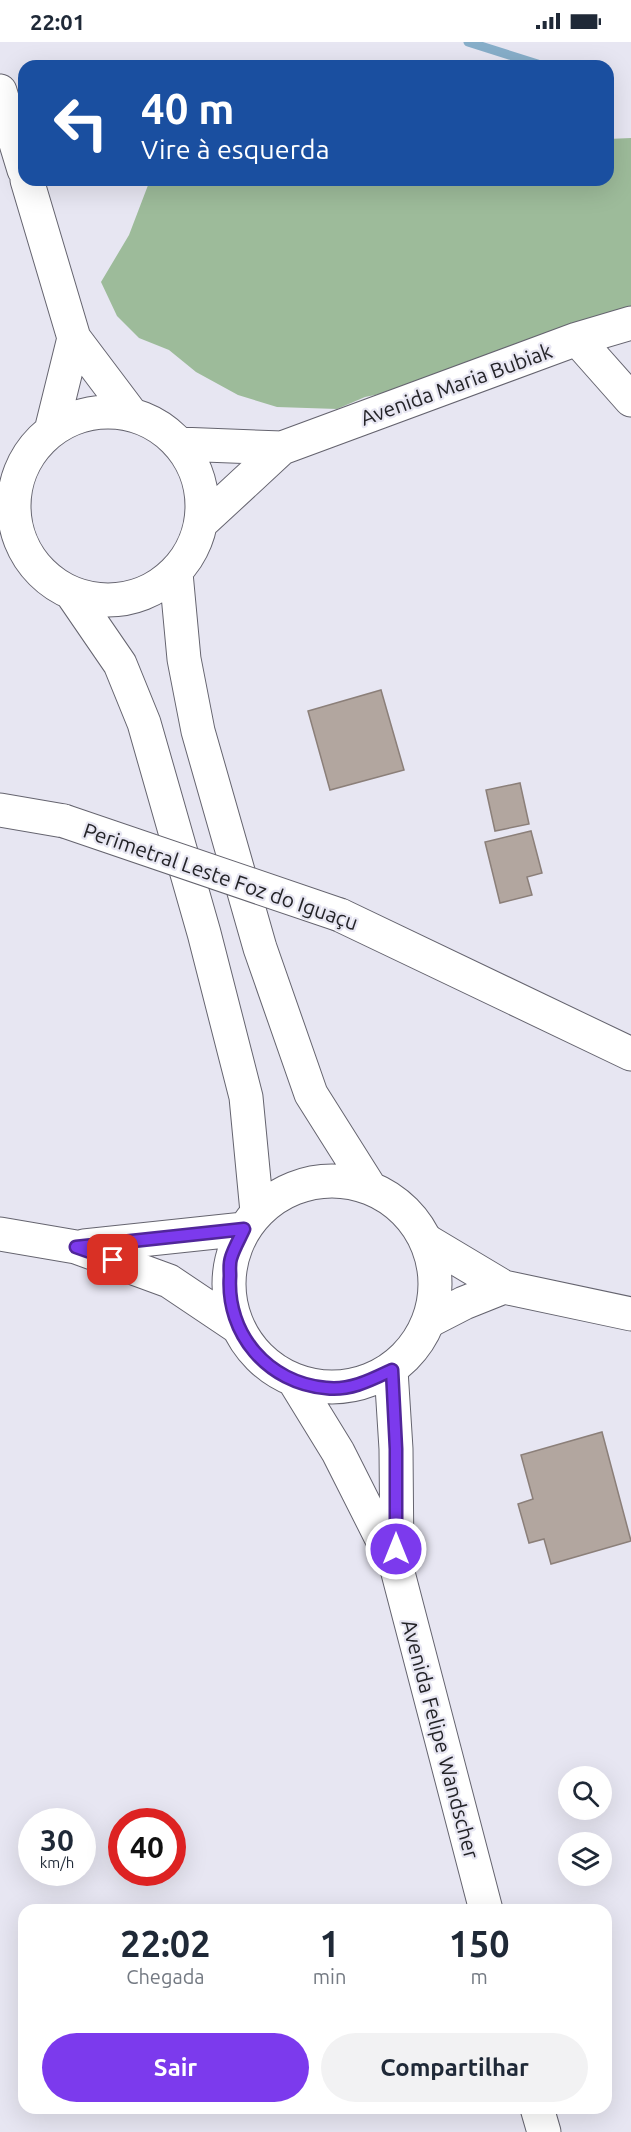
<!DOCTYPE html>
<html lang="pt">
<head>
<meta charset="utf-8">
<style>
	:root { --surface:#fff; --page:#f2f2f3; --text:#1f2937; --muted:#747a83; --accent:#7c3aed }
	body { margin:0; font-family:Ubuntu,sans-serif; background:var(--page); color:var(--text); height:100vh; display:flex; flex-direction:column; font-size:22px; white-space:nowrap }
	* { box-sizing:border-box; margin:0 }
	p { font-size:20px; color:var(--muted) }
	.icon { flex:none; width:33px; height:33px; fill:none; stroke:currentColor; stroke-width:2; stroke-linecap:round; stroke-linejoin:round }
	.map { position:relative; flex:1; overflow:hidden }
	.drawer { position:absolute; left:18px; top:1862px; width:594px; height:210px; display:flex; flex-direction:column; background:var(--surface); border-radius:18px; box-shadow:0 6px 24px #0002 }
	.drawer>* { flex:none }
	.guide { position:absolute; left:18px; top:18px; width:596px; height:126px; border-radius:18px; box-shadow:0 6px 24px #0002; background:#1a4fa0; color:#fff; overflow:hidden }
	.controls { position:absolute; left:558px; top:1724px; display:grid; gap:12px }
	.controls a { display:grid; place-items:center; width:54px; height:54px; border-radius:50%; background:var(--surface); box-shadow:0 6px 24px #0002; font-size:30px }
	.speed { position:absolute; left:18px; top:1766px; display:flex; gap:12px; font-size:30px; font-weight:700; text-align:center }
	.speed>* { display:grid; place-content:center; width:78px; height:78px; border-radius:50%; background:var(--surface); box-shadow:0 6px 24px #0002; line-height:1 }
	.speed small { font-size:15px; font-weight:400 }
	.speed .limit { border:9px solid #d22; background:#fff; color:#111 }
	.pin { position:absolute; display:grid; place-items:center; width:51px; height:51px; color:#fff; margin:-26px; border-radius:12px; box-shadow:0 3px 9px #0006 }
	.me { position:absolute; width:66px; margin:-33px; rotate:0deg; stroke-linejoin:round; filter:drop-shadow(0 0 4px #0008) }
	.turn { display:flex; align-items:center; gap:21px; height:126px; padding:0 24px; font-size:27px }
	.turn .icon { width:78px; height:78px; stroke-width:2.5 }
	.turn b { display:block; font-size:42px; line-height:51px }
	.eta { display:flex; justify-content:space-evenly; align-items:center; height:102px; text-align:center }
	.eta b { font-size:36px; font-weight:700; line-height:42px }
	.primary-button { display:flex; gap:12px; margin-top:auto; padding:12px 24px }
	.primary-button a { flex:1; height:69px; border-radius:36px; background:var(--accent); color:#fff; font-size:24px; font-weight:700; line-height:69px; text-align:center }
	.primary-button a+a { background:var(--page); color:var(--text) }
	.status { display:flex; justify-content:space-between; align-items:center; height:42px; padding:0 30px; background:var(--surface); direction:ltr }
	.status svg { height:16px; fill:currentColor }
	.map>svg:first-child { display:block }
	.forest { fill:#9dbb9a }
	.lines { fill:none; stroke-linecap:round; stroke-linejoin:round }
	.stream { stroke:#87aec9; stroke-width:9 }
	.building { fill:#b2a69f; stroke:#8b7f79; stroke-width:1.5 }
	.street-casing { stroke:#65646f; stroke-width:35 }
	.secondary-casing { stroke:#65646f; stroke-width:35 }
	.highway-casing { stroke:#65646f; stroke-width:35 }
	.street { stroke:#fff; stroke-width:33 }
	.secondary { stroke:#fff; stroke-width:33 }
	.highway { stroke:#fff; stroke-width:33 }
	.highway-bridge-casing { stroke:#65646f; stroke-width:35; stroke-linecap:butt }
	.highway-bridge { stroke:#fff; stroke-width:33 }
	.route-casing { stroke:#51269a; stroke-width:15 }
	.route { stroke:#7c3aed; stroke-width:10 }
	.labels { text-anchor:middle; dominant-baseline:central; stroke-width:4.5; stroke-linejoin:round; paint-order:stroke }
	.street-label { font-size:21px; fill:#242428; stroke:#e7e6f2 }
</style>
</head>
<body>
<div class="status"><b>22:01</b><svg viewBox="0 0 49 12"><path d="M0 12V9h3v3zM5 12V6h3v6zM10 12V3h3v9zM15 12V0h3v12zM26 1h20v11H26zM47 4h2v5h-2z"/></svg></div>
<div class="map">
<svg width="631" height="2090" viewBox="0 0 631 2090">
	<rect width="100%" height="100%" fill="#e7e6f2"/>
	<path class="forest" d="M631 96V267L380 352 365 355 337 367 277 365 238 353 196 330 169 308 139 296 117 274 101 240 129 193 150 138H608V97Z"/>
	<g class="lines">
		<path class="stream" d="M468 0 544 24"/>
	</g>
	<path class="building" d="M381 648 404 728 330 748 308 669Z
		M520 741 529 782 495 789 486 748Z
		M531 789 542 831 527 835 532 853 500 861 485 800Z
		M602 1390 631 1499 551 1522 544 1497 529 1501 518 1462 533 1457 521 1413Z"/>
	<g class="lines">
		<g class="street-casing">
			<path id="street" d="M427 1199 504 1245 631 1272
				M429 1279 464 1261 504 1245"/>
		</g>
		<g class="secondary-casing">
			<path id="secondary" d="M0 49 24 128
				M27 138 74 296 132 373
				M577 297 631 358
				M14 464a94 94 0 1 1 188 0a94 94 0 1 1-188 0Z
				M51 389 74 296
				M179 402 282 406 577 297 631 281
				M201 481 282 406
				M176 531 184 617 198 689 260 906 311 1052 369 1144
				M72 552 120 622 144 681 204 891 246 1055 257 1170
				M229 1242a103 103 0 1 1 206 0a103 103 0 1 1-206 0Z
				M0 1192 76 1205 169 1239 236 1284
				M84 1204 244 1187
				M391 1328 396 1407 397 1520
				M295 1340 338 1410 397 1527 486 1868
				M537 2066 544 2090"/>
		</g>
		<g class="highway-casing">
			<path id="highway" d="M0 768 64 779
				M340 873 631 1012"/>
		</g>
		<use href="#street" class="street"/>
		<use href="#secondary" class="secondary"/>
		<use href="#highway" class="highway"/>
		<g class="highway-bridge-casing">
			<path id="highway-bridge" d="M64 779 340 873"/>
		</g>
		<use href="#highway-bridge" class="highway-bridge"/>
	</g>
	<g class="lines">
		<g class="route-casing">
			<path id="route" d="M113 1218 76 1205 244 1187C240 1196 234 1206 231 1216 229 1222 230 1228 230 1234 226 1292 268 1341 326 1346 350 1349 371 1338 392 1328L396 1407V1507"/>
		</g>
		<use href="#route" class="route"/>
	</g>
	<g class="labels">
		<g class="street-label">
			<text transform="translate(456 342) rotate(-20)">Avenida Maria Bubiak</text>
			<text transform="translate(221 834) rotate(19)">Perimetral Leste Foz do Iguaçu</text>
			<text transform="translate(441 1697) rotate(75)">Avenida Felipe Wandscher</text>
		</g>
	</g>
</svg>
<div class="controls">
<a><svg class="icon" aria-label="search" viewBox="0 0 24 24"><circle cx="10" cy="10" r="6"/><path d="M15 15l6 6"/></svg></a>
<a><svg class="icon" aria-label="layers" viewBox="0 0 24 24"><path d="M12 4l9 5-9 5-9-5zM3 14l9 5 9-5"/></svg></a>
</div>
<div class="speed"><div>30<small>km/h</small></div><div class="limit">40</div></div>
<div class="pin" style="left:113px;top:1218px;background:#d93025"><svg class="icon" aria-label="arrive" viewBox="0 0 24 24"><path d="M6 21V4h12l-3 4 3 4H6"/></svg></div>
<svg class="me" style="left:396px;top:1507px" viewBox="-20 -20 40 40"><circle r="17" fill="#7c3aed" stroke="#fff" stroke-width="3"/><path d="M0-11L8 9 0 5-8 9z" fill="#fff"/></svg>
<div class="guide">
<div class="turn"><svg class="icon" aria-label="left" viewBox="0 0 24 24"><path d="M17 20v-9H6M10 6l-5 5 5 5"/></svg><div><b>40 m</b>Vire à esquerda</div></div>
</div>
<section class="drawer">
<div class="eta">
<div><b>22:02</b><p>Chegada</p></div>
<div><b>1</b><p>min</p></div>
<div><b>150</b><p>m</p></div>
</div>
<div class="primary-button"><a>Sair</a><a>Compartilhar</a></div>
</section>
</div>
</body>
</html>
